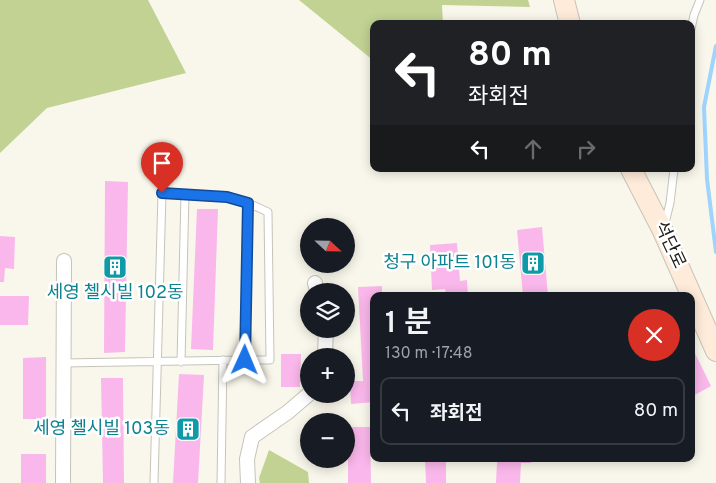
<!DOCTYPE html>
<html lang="ko">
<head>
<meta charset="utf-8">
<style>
	:root { --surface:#171b24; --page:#242831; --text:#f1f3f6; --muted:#9ea1a6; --line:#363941 }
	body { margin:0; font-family:Overpass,"Noto Sans KR",sans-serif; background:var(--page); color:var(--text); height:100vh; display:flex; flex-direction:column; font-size:19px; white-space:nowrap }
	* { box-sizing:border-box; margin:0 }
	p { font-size:16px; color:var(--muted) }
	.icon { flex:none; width:28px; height:28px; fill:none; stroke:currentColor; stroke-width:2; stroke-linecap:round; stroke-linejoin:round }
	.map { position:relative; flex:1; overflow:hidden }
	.panel { position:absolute; left:370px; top:292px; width:325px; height:170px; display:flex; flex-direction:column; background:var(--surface); border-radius:10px; box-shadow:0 2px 12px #0003 }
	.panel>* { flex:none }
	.top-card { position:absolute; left:370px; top:20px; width:325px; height:152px; border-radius:10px; box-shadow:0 2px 12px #0003; background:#202124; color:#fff; overflow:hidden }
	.needle { width:32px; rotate:112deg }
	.tools { position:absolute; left:300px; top:218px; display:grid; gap:10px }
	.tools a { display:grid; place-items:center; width:55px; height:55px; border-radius:50%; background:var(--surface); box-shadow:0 2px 12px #0003; font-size:25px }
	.pin { position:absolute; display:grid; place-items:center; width:42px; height:42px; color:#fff; margin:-51px -21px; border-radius:50% 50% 50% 0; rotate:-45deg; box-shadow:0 0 5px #0007 }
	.pin .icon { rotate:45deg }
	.me { position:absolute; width:55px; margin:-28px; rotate:1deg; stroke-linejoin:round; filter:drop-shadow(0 0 4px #0008) }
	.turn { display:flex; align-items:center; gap:18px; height:105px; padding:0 15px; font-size:22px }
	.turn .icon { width:65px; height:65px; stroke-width:2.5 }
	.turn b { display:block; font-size:35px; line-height:42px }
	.lanes { display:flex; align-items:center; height:48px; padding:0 15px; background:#0003; justify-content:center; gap:25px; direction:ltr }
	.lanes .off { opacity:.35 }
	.round { display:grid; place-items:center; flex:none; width:52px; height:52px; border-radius:26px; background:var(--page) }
	.headline { display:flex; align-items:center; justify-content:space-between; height:85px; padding:0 15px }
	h1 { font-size:30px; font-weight:600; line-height:38px }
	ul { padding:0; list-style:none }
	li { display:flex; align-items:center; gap:15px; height:68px; margin:0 10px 8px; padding:0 5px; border:2px solid var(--line); border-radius:10px }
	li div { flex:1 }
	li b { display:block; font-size:19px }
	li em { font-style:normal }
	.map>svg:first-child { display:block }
	.green { fill:#c2d293 }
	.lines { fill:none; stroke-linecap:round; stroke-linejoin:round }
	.stream { stroke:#9ed4fe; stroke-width:4 }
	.building { fill:#fab7eb }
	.lane-casing { stroke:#c6c4b9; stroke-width:9 }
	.street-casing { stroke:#c6c4b9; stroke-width:16 }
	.secondary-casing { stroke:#c6c4b9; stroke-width:22 }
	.lane { stroke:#fff; stroke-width:7 }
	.street { stroke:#fff; stroke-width:14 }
	.secondary { stroke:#feebd9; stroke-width:20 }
	.route-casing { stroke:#114b97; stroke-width:12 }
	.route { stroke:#1a73e8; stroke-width:9 }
	.labels { text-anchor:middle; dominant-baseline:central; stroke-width:5; stroke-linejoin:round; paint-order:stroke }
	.street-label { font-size:18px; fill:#1e1e19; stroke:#fff }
	.culture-label { font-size:18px; fill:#0d838f; stroke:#fff; text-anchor:end }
</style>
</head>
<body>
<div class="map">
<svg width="716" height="483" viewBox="0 0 716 483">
	<rect width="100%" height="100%" fill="#f9f7eb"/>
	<path class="green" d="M0 0H148L186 73 47 108 0 153Z
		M299 0H528L530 7 442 5 443 24H374V61Z
		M269 450 308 472 309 483H260L259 478Z"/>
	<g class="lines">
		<path class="stream" d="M716 46 704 107 707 179 716 252"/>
	</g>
	<path class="building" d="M105 181 128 182 125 352 104 353Z
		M197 209H218L213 350 191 349Z
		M542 227 548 296H523L517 230Z
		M0 236 15 237 14 269 5 268 4 282H0Z
		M457 243 460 281 467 280 468 296H446L445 289 432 290 430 245Z
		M382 286V296H374V402L351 404 350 381H363L358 287Z
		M0 296H29L28 325H0Z
		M691 345 711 386 691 397Z
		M281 354H301L300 387H281Z
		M46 357V419H23V358Z
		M179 374 204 375 198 483H173Z
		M101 378H123L124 483H103Z
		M348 427H370L371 483H348Z
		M21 454H46V483H21Z
		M425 459H446V483H426Z
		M505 459H531V463H521L520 483H496L497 462H505Z"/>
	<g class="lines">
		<g class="lane-casing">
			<path id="lane" d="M691 29 694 15 700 0
				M665 223 670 203 674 169
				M245 360 248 203
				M181 362 185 194
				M63 363 245 360H270L268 212 248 203 227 197 162 193 154 483
				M221 483 223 360"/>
		</g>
		<g class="street-casing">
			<path id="street" d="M315 283 317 291
				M325 356 326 329
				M63 483 64 261
				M248 483 247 459 252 437 288 412 309 394"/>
		</g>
		<g class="secondary-casing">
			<path id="secondary" d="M564 0 570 24
				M631 169 663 231 716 351"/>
		</g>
		<use href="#lane" class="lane"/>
		<use href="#street" class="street"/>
		<use href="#secondary" class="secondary"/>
	</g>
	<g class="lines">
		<g class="route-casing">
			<path id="route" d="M162 193 227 197 248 203 245 360"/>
		</g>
		<use href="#route" class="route"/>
	</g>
	<defs>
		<g id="building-square" transform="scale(1.25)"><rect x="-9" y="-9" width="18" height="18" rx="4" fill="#0f9aa8" stroke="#fff"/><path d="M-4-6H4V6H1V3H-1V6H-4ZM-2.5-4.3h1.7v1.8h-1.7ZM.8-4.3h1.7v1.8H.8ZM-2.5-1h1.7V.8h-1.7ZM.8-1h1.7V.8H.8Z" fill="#fff"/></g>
	</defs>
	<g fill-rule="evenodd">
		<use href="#building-square" x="533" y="263"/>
		<use href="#building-square" x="115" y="267"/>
		<use href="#building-square" x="188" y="429"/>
	</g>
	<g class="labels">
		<g class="street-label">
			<text transform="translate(669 245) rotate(65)">석단로</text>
		</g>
		<g class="culture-label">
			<text x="516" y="263">청구 아파트 101동</text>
			<text x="115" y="293" text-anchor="middle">세영 첼시빌 102동</text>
			<text x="170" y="429">세영 첼시빌 103동</text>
		</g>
	</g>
</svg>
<div class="tools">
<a><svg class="needle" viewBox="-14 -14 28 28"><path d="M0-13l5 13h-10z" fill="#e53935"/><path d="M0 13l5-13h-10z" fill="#9ea1a6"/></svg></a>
<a><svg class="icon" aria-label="layers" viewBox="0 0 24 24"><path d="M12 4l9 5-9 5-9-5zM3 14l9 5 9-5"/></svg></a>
<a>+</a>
<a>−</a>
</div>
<div class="pin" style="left:162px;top:193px;background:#d93025"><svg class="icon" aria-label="arrive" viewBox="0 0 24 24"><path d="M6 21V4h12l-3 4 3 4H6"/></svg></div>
<svg class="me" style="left:245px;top:360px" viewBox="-20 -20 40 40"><path d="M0-17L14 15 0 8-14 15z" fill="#1a73e8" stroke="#fff" stroke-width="4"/></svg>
<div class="top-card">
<div class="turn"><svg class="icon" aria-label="left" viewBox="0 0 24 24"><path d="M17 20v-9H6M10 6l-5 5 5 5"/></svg><div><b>80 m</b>좌회전</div></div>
<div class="lanes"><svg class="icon" aria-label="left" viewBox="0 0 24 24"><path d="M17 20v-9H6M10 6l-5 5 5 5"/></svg><svg class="icon off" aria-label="ahead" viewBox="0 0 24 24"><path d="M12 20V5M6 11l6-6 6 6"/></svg><svg class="icon off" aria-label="right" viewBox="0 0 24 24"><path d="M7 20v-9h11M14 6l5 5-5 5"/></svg></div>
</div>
<section class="panel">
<div class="headline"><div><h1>1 분</h1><p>130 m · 17:48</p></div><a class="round" style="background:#d93025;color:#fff"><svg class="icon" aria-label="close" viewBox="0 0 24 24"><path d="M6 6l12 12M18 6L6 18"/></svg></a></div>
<ul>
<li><svg class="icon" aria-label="left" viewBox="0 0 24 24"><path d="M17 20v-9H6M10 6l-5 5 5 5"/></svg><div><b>좌회전</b></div><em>80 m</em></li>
</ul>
</section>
</div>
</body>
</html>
